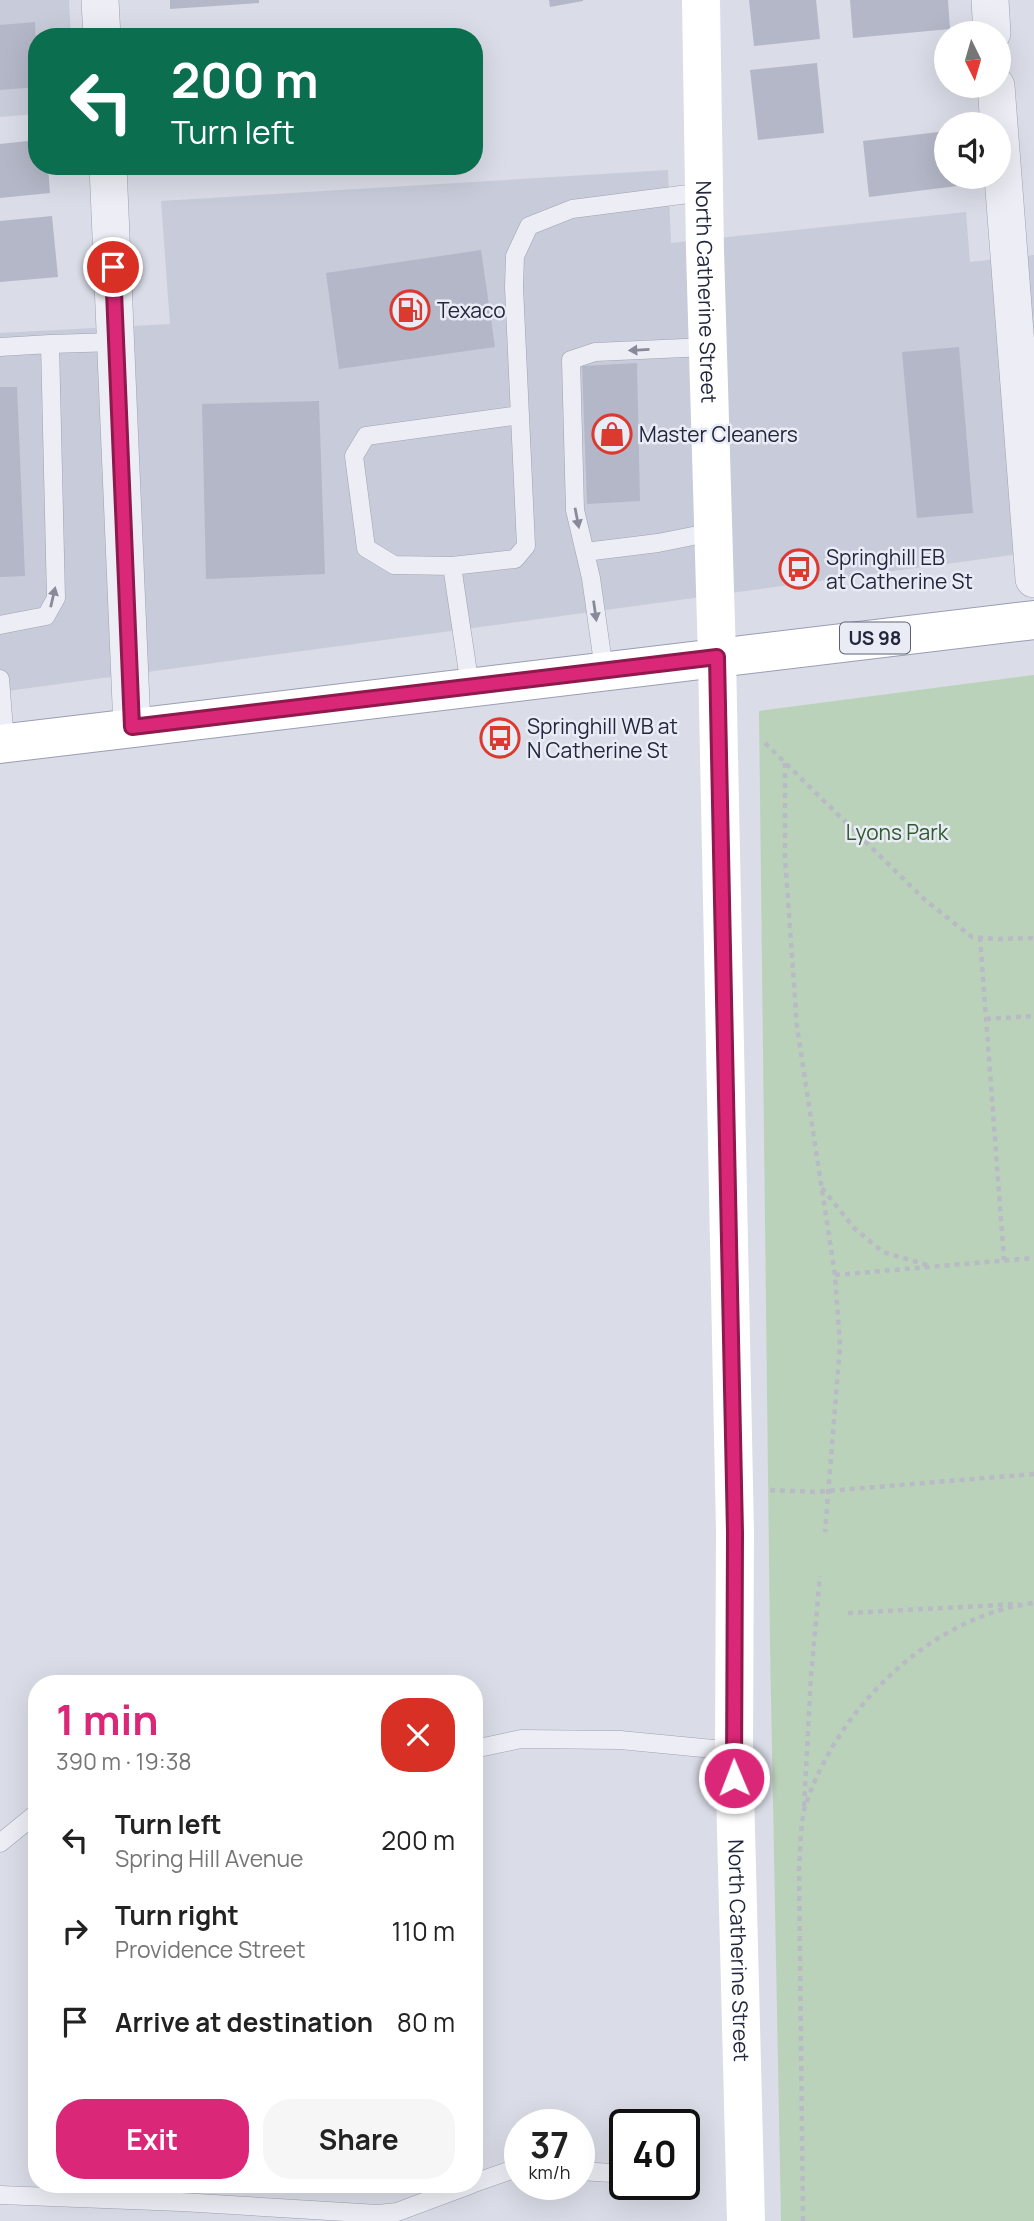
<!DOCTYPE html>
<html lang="en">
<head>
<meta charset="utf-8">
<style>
	:root { --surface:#fff; --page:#f6f6f6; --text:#222; --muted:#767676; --accent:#db2777 }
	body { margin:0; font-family:Manrope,sans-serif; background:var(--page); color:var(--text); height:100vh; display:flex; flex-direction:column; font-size:26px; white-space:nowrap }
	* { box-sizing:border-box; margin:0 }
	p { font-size:23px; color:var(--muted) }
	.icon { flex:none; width:38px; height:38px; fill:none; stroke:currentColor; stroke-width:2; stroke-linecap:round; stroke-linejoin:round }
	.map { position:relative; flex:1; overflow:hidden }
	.panel { position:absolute; left:28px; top:1675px; width:455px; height:518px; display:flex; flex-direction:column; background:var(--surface); border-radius:28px; box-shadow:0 7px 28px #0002 }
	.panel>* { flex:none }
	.hud { position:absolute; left:28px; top:28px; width:455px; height:147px; border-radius:28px; box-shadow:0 7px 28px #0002; background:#0b6e4f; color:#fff; overflow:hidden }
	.needle { width:46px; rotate:175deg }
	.controls { position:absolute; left:934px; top:21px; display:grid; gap:14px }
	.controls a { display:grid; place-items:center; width:77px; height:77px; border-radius:50%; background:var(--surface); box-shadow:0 7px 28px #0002; font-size:35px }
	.speed { position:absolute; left:504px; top:2109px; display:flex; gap:14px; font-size:35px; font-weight:700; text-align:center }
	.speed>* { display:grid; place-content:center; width:91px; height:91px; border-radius:50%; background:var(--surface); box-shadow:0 7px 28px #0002; line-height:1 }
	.speed small { font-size:18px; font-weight:400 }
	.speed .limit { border:4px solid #111; border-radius:10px; background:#fff; color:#111 }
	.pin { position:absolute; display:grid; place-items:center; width:60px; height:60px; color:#fff; margin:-30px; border:4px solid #fff; border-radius:50%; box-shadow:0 2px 7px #0007 }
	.me { position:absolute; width:77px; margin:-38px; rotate:359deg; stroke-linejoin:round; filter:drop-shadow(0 0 5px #0008) }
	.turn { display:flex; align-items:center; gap:24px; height:147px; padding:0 28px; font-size:32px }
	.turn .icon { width:91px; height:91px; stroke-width:2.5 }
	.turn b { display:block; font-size:49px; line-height:60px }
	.round { display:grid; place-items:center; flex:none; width:74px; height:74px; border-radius:28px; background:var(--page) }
	.summary { display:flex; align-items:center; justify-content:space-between; height:119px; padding:0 28px }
	h1 { font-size:42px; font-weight:700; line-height:52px; color:var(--accent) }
	.action { display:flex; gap:14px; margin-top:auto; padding:14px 28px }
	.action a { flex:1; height:80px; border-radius:28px; background:var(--accent); color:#fff; font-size:28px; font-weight:700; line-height:80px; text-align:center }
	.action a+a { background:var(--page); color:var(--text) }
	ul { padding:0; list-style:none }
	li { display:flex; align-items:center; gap:21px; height:91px; padding:0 28px }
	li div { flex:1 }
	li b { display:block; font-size:26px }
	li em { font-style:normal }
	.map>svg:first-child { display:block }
	.built { fill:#c8cbd9 }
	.green { fill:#bbd2ba }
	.building { fill:#b4b7c7 }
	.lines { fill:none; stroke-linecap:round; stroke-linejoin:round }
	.lane-casing { stroke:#9fa2b1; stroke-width:19 }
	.street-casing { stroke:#9fa2b1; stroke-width:38 }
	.primary-casing { stroke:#989eb4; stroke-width:40 }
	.path { stroke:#b8bac5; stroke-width:4.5; stroke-dasharray:5 5; stroke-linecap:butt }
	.lane { stroke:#edeef5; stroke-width:18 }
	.street { stroke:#edeef5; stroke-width:37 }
	.secondary { stroke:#fff; stroke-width:38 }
	.primary { stroke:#fff; stroke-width:38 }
	.oneway { fill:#888a9a }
	.route-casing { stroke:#8e194d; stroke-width:18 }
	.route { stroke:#db2777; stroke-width:12 }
	.labels { text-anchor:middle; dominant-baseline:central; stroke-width:5; stroke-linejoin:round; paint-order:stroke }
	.shield { fill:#e9ecf5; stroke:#5e6275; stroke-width:2 }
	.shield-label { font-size:19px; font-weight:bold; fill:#23273e }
	.street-label { font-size:21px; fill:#23273e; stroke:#e9ecf5 }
	.poi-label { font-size:21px; fill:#23273e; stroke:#e9ecf5; text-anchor:start }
	.park-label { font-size:21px; fill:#2f5b30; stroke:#e9ecf5 }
</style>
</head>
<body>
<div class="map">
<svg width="1034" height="2221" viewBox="0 0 1034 2221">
	<rect width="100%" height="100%" fill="#dadce7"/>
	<path class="built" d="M0 0H69L71 37H37V114L0 117Z
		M668 170 671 243 966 212 970 262 1034 255V552L0 692V333L170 324 161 201Z"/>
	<path class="green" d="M1034 675V2221H781L770 1646 759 711Z"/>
	<path class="building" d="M170 0H259V3L170 9Z
		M549 0H583V1L550 7Z
		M749 0H816L820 39 754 46Z
		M850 0H948L950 29 853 38Z
		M35 22 37 87 0 90V25Z
		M817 63 824 133 758 140 750 70Z
		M947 131V177H955L957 186 869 197 863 141Z
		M37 140V166H48L50 193 0 198V144Z
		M52 216 58 277 0 282V221Z
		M481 250 495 347 339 369 326 273Z
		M959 347 973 513 917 518 902 352Z
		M637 363 640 501 587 504 582 366Z
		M0 387H17L25 576 0 577Z
		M319 401 325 574 206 579 202 404Z"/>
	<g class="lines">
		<g class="lane-casing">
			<path id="lane" d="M50 344 116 342
				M0 347 50 344 56 598 46 616 0 625
				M585 552 658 543 713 532
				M452 566 394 565 366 548 354 456 366 436 520 415
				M604 670 591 578 575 510 571 360 595 352 707 347
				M0 679 5 743
				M470 686 452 566 515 559 526 546 514 287 515 256 529 226 572 209 704 192
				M474 1749 521 1739 620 1740 734 1751
				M0 1843 37 1813
				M579 2171 612 2173
				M474 2183 520 2167
				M0 2195 181 2202 378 2214 397 2212 472 2184"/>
		</g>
		<g class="street-casing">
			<path id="street" d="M100 0 102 37
				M990 0 992 33
				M996 86 1034 579
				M108 166 132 727"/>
		</g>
		<g class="primary-casing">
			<path id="primary" d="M0 744 1034 620"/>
		</g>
		<path class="path" d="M765 743 925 900 972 937 997 939 1034 938
			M785 763V857L797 1027 835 1275 840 1346 825 1532
			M980 937 1004 1260
			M986 1019 1034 1016
			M822 1188 855 1229 883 1252 927 1265
			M835 1275 1034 1258
			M770 1490 815 1492 1034 1474
			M848 1613 1019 1604
			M804 1806 811 1676 820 1576
			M803 2221 799 1866C801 1847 800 1825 805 1807 836 1710 930 1616 1034 1603"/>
		<use href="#lane" class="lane"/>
		<use href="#street" class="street"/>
		<path class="secondary" id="s1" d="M701 0 705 251 717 657 735 1533 734 1751 746 2221"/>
		<use href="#primary" class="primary"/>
	</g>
	<defs><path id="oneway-solid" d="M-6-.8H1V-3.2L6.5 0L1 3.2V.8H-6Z" transform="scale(1.75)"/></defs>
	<g class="oneway">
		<use href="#oneway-solid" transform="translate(639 350) rotate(177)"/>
		<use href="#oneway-solid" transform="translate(577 518) rotate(79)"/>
		<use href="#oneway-solid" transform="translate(53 597) rotate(-77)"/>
		<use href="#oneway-solid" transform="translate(595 611) rotate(82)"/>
	</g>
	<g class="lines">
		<g class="route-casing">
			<path id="route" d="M113 267 132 727 717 657 735 1533 734 1778"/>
		</g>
		<use href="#route" class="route"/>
	</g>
	<defs>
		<g id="fuel-ring" transform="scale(2.0125)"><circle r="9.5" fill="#e9ecf5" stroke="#dc392f" stroke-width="1.5"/><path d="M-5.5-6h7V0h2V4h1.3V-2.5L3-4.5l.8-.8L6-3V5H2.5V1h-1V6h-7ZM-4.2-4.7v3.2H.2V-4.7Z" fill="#dc392f"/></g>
		<g id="shop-ring" transform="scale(2.0125)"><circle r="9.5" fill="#e9ecf5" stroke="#dc392f" stroke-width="1.5"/><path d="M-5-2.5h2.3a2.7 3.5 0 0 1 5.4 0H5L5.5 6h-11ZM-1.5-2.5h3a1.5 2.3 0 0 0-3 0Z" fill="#dc392f"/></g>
		<g id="bus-ring" transform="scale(2.0125)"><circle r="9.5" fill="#e9ecf5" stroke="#dc392f" stroke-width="1.5"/><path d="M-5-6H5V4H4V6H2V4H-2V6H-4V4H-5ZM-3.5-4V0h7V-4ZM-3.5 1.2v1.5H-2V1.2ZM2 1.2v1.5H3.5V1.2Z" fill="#dc392f"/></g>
	</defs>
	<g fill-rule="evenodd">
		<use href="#fuel-ring" x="410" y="310"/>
		<use href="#shop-ring" x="612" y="434"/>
		<use href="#bus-ring" x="799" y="569"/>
		<use href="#bus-ring" x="500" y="738"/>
	</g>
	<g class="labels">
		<rect class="shield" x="840" y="622.5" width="70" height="31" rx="5"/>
		<g class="shield-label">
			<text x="875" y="638">US 98</text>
		</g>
		<g class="street-label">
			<text stroke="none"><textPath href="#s1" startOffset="292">North Catherine Street</textPath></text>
			<text stroke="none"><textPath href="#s1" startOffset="1951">North Catherine Street</textPath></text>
		</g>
		<g class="poi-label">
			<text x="437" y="310">Texaco</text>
			<text x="639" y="434">Master Cleaners</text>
			<text x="826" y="557">Springhill EB<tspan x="826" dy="24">at Catherine St</tspan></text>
			<text x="527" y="726">Springhill WB at<tspan x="527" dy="24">N Catherine St</tspan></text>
		</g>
		<g class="park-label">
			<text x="897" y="832">Lyons Park</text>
		</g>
	</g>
</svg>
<div class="controls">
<a><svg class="needle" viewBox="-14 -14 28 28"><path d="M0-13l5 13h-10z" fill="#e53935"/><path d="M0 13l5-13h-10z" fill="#767676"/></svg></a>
<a><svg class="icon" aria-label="sound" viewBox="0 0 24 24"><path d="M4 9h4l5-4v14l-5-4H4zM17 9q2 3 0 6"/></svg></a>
</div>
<div class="speed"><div>37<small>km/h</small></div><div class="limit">40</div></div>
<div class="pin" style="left:113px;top:267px;background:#d93025"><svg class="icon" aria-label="arrive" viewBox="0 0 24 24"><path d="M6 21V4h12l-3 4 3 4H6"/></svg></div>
<svg class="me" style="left:734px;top:1778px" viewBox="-20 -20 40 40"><circle r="17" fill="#db2777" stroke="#fff" stroke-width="3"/><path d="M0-11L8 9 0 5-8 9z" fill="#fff"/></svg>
<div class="hud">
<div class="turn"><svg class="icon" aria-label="left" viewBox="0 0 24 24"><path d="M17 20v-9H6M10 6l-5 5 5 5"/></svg><div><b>200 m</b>Turn left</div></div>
</div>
<section class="panel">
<div class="summary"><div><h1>1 min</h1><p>390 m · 19:38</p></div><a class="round" style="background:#d93025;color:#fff"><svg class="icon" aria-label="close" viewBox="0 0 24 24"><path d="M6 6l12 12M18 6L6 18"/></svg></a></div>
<ul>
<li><svg class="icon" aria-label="left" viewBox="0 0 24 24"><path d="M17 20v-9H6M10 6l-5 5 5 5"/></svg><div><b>Turn left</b><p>Spring Hill Avenue</p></div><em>200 m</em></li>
<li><svg class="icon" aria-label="right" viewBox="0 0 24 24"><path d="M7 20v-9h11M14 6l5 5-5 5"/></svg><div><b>Turn right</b><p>Providence Street</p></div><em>110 m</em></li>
<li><svg class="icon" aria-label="arrive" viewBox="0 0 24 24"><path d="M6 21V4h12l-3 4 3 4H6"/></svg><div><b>Arrive at destination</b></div><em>80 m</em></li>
</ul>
<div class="action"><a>Exit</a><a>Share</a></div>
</section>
</div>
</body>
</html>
